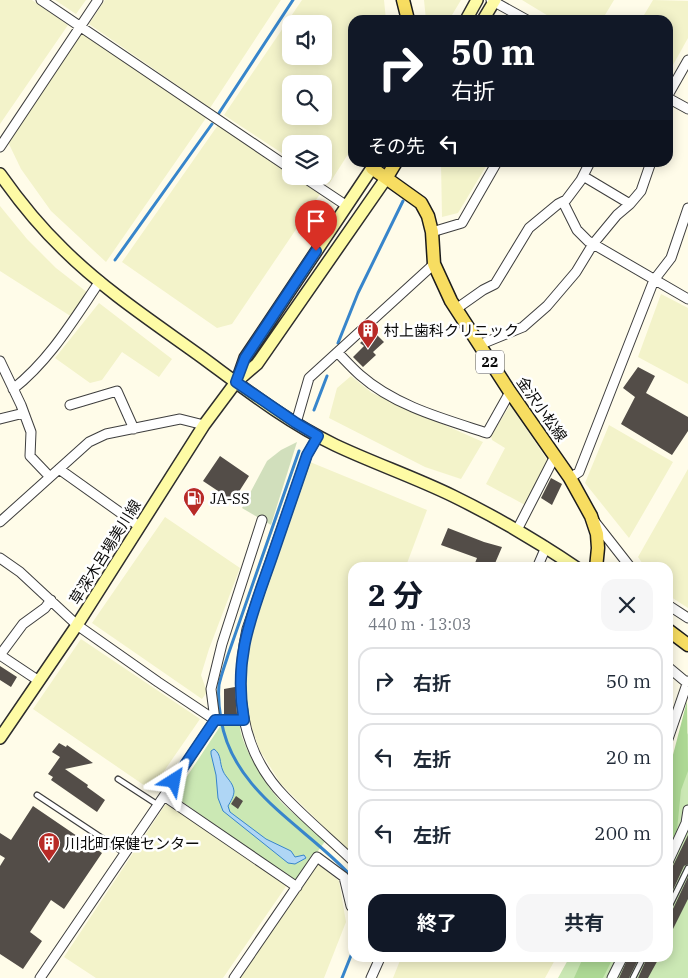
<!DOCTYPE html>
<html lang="ja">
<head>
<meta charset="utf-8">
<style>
	:root { --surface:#fff; --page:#f6f6f7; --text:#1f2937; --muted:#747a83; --line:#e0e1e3; --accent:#111827 }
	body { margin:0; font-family:"IBM Plex Serif","Noto Sans JP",serif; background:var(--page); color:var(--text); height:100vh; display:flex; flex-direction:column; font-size:19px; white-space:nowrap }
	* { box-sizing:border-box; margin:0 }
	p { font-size:16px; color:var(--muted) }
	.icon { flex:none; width:28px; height:28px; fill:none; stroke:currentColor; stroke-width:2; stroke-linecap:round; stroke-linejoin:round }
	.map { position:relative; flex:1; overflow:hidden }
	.sheet { position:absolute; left:348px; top:562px; width:325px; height:400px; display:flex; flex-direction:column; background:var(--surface); border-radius:15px; box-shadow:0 2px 12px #0003 }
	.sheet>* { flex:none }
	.top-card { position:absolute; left:348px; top:15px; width:325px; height:152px; border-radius:15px; box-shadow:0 2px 12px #0003; background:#111827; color:#fff; overflow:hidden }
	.controls { position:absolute; left:282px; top:15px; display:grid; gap:10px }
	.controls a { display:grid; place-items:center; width:50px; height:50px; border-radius:10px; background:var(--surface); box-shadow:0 2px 12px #0003; font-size:25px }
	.pin { position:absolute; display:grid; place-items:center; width:42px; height:42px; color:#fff; margin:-51px -21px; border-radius:50% 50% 50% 0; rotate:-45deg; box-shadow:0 0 5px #0007 }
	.pin .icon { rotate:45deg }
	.me { position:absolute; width:55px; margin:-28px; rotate:34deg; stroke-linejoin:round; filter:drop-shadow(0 0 4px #0008) }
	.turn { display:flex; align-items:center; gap:18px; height:105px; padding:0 20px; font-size:22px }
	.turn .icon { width:65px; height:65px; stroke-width:2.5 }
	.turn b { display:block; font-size:35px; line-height:42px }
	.then { display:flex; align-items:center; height:48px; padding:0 20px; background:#0003; gap:10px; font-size:19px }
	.round { display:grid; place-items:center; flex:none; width:52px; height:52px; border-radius:15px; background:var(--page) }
	.summary { display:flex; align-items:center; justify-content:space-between; height:85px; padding:0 20px }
	h1 { font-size:30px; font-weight:700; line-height:38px; color:var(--accent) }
	.primary-button { display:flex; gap:10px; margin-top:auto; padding:10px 20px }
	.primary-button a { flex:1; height:58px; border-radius:15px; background:var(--accent); color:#fff; font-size:20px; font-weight:700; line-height:58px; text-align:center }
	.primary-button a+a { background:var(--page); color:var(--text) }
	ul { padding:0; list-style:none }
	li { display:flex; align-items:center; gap:15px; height:68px; margin:0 10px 8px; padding:0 10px; border:2px solid var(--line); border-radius:15px }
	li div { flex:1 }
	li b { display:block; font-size:19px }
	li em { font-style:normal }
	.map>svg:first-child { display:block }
	.farmland { fill:#f3f3ca; fill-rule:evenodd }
	.green { fill:#cbe8b4 }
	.forest { fill:#add894 }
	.cemetery { fill:#d1dfbc }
	.water { fill:#afd6f5; stroke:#3785cb }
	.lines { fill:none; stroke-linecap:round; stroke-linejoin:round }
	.stream { stroke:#3785cb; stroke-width:3 }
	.building { fill:#534d48 }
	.lane-casing { stroke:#3e3e3e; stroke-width:7 }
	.street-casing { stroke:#3e3e3e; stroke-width:11 }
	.secondary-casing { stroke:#2d2d2d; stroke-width:14 }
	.primary-casing { stroke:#1c1c1c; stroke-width:15 }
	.lane { stroke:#fff; stroke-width:4.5 }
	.street { stroke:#fff; stroke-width:9 }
	.secondary { stroke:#fefba5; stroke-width:11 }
	.primary { stroke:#f7dd61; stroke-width:12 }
	.route-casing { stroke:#114b97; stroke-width:12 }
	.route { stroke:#1a73e8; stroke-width:9 }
	.labels { text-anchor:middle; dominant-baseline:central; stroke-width:5; stroke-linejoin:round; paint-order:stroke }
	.shield { fill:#fff; stroke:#545454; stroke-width:1 }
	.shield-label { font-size:14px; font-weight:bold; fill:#0b0b0b }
	.poi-label { font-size:15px; fill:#0b0b0b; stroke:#fff; text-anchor:start }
	.street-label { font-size:15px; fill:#0b0b0b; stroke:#fff }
</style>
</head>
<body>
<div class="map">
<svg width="688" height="978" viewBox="0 0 688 978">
	<rect width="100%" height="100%" fill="#fffce9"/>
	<path class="farmland" d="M0 0H32L68 25 0 124Z
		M55 0H86L76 14Z
		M105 0H281L210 108 89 24Z
		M302 0H384L386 20H352V148L329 184 317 176H324V144H291V159L224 115ZM291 24H324V56H291ZM291 84H324V116H291Z
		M424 0H461L449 20H426Z
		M522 0H614L602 20H555Z
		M653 0 688 1V38L668 74V20H641Z
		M81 32 206 118 106 262 51 211 21 169 8 142Z
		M218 125 291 174V176H294L320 194 232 324 217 328 122 262Z
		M441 163H488L458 213 442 217Z
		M0 206 27 239 56 268 88 293 72 317 0 271Z
		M661 294 688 308V384L638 357Z
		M99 303 172 359 159 377 122 352 102 380 90 383 55 358Z
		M351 376 372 393 483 442 461 479 425 467 329 418 337 388Z
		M510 405 548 461 525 505 486 484 505 448 492 440 491 436Z
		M609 425 673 462 629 538 585 483Z
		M310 462 427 510 406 566 409 567 352 568V855L281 784 259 749 249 719 244 685 246 649Z
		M688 469V608L668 595V568L645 567 638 557Z
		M165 517 240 568 209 649 201 675 207 692 202 699 92 623Z
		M81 639 200 719 151 790 33 709Z
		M167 802 287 885 223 978H96L64 957Z
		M317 863 339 881 346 922 324 978H240Z
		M401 958H556L545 978H393Z"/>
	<path class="green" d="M221 725H240C239 742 265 783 276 796 287 810 311 827 326 840L296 881 174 796Z
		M688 733V978H558L569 958H668V766Z"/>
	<path class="forest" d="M687 701 688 771 681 790 677 830 668 848V774Z
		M583 958H613L603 978H574Z"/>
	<path class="cemetery" d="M297 442 271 525 242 508 267 461 281 450Z"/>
	<path class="water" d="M214 749C222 755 219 762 223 771 226 778 233 782 234 791 234 796 231 801 228 806L230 812 266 839 291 851 295 857 304 855 306 858 295 864 288 863 223 811 218 798 216 775 211 754V751Z"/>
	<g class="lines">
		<path class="stream" d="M219 113 293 0
			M115 260 212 124
			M338 343 358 293 403 201
			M314 410 327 376
			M299 451 228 655C225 665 221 675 219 685 218 696 219 708 221 719 232 792 307 827 352 877
			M342 978 352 953"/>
	</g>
	<path class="building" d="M373 331 384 342 373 352 376 355 363 367 353 357 364 346 360 343Z
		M638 367 655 376 646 393 688 417V431L672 455 621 424 635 397 623 388Z
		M220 456 249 476 233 501 203 481Z
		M551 478 562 484 552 505 541 498Z
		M448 528 484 542 502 547 493 568H479V565L475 563 477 558 441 545Z
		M0 666 17 677 11 687 0 680Z
		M235 687 237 714H224V689Z
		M59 743 66 747 67 745 93 763 65 769 88 785 87 787 105 800 97 812 51 780 53 777 48 774 60 757 52 752Z
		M236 796 243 801 238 809 231 804Z
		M33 806 102 853 64 909 51 900 30 932 42 941 23 969 0 954V866L5 858 0 855V833L11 840Z
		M688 835V864L684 866 668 901V876Z
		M688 877V899L668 939V913L672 911Z
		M628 958H639L629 978H619Z
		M647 958H659L648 978H638Z"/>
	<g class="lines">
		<g class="lane-casing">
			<path id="lane" d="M118 779 158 805
				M37 795 126 854
				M668 909 688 868
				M633 978 643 958"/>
		</g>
		<g class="street-casing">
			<path id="street" d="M41 0 291 169
				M491 0 527 20
				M668 95 688 60
				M668 98 688 109
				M0 147 98 0
				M302 176 347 206
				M583 176 630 204
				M563 202 577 230 588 241 688 299
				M432 232 462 223 497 162
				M456 309 483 290 495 284 529 228 558 204 566 200 581 180 590 162
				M479 345 523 327 547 306 576 272 593 244 617 215 630 204 641 191 651 162
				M338 353C345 360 352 368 360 375 395 406 444 419 487 433L510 392
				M0 361 21 405 31 432 30 456 50 477
				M13 389C50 360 74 319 100 281
				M70 405 117 391 134 429
				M0 419 24 413
				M296 423 309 378 434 264
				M318 436 307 455 247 629C234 690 239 750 285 797 306 819 330 839 352 860
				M59 469 139 526
				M570 478 579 472 654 280 671 258 688 208
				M0 522 89 442 106 434 180 419 204 425
				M595 522 631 568
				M517 530 555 456
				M0 558 20 572 77 625 158 682 215 720 164 796 297 887
				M537 568 546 547
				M668 605 688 618
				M0 655 23 624 45 608 51 600
				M0 655 39 681
				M668 667 686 682
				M244 720H215L211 689 222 644 262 520
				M668 739 688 681
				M668 862 686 823 688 810
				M40 978 164 796
				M234 978 317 857 344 877 351 906H352
				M371 978 380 958
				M612 978 622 958"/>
		</g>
		<g class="secondary-casing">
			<path id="secondary" d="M466 20 477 0
				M483 20 495 0
				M0 174C19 201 39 226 63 249 104 290 156 324 203 358 245 389 287 422 335 445 373 463 414 477 453 496 496 517 537 541 577 568
				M237 381 245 358 372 168
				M0 738 77 625 204 425 236 382 257 364 387 177"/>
		</g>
		<g class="primary-casing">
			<path id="primary" d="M403 0 408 20
				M376 162 372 168 421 203 428 216 432 232 434 264 451 301 510 392 570 478 591 516 597 534 598 548 596 568
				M387 177 396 162
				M668 630 688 645"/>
		</g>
		<use href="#lane" class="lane"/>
		<use href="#street" class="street"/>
		<use href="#secondary" class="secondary"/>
		<use href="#primary" class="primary"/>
	</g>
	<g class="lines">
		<g class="route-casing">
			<path id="route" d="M174 781 215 720H244C233 659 251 617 271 560 283 525 295 490 307 455L318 436 296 423 236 382 245 358 316 251"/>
		</g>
		<use href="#route" class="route"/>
	</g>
	<defs>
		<g id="building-pin" transform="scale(1.125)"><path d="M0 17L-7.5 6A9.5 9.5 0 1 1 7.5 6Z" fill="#b82a26" stroke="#fff"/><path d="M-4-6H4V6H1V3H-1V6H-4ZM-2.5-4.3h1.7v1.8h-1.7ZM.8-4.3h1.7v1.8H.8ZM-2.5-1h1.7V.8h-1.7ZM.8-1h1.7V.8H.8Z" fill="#fff"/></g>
		<g id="fuel-pin" transform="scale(1.125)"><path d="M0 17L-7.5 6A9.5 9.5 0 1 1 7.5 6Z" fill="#b82a26" stroke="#fff"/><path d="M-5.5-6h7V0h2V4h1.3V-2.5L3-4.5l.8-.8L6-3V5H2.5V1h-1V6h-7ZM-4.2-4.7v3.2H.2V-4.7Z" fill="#fff"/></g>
	</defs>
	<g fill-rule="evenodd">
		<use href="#building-pin" x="368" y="330"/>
		<use href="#fuel-pin" x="194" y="498"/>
		<use href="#building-pin" x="49" y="843"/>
	</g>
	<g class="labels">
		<rect class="shield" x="476" y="350.5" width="28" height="23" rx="4"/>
		<g class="shield-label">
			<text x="490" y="362">22</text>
		</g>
		<g class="poi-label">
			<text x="384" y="330">村上歯科クリニック</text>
			<text x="210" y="498">JA-SS</text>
			<text x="65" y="843">川北町保健センター</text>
		</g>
		<g class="street-label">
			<text transform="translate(542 409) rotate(55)">金沢小松線</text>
			<text transform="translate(105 552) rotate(-58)">草深木呂場美川線</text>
		</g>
	</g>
</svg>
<div class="controls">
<a><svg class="icon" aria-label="sound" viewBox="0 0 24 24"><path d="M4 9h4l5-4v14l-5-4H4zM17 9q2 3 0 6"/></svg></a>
<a><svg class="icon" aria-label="search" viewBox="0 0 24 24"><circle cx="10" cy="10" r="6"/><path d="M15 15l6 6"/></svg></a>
<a><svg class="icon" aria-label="layers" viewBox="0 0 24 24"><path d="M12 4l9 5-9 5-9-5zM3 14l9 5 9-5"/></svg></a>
</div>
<div class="pin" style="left:316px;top:251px;background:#d93025"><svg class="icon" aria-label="arrive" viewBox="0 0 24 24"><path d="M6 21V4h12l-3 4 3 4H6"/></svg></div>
<svg class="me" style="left:174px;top:781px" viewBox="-20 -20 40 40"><path d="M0-17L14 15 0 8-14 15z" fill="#1a73e8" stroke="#fff" stroke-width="4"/></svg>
<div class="top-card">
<div class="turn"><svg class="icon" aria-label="right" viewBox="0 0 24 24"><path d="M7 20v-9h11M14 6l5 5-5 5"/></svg><div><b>50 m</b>右折</div></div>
<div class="then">その先<svg class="icon" aria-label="left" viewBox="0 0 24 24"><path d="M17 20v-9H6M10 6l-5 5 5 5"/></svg></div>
</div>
<section class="sheet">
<div class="summary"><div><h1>2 分</h1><p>440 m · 13:03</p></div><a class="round"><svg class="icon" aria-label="close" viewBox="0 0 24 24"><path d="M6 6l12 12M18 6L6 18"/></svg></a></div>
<ul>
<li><svg class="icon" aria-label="right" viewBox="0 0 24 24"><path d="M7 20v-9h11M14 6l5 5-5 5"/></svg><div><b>右折</b></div><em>50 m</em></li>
<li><svg class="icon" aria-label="left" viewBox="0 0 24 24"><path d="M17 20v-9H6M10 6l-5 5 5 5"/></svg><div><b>左折</b></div><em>20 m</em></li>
<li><svg class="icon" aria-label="left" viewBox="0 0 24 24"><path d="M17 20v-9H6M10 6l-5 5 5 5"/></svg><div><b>左折</b></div><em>200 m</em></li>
</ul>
<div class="primary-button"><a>終了</a><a>共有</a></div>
</section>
</div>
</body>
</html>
